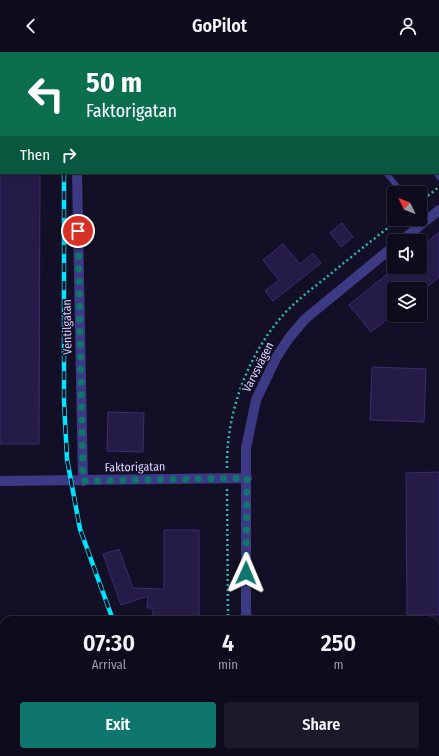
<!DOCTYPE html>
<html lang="en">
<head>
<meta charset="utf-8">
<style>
	:root { --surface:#0e0b1c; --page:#1c1929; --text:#f1f3f6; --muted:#9b9ba3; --line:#2e2b3b; --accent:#0f766e }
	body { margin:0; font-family:"Fira Sans Condensed",sans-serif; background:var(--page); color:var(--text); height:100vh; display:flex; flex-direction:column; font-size:15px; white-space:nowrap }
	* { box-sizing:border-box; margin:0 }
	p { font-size:13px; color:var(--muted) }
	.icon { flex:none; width:22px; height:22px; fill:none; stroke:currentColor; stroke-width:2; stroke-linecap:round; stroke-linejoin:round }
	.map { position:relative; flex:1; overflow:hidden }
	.panel { position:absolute; left:0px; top:564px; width:439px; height:140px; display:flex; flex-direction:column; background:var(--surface); border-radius:12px 12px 0 0; box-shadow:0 1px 3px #0004,0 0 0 1px var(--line) }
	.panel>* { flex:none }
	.top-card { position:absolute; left:0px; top:0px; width:439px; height:122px; box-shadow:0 1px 3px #0004,0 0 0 1px var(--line); background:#0b6e4f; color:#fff; overflow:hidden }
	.needle { width:26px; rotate:313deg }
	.tools { position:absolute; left:387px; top:134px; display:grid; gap:8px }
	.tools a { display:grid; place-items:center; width:40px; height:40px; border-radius:4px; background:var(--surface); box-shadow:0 1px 3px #0004,0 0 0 1px var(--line); font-size:20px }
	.pin { position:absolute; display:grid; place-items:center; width:34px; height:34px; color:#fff; margin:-17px; border:2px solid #fff; border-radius:50%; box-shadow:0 1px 4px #0007 }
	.me { position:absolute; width:44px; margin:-22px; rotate:1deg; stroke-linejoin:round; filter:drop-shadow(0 0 3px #0008) }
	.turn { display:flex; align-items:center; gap:14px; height:84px; padding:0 20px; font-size:18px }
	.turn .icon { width:52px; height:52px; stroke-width:2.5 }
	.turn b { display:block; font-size:28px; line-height:34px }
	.then { display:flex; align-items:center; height:38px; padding:0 20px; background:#0003; gap:8px; font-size:15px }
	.eta { display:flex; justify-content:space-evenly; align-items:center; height:68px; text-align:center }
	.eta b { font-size:24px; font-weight:600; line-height:28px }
	.primary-button { display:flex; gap:8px; margin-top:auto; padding:8px 20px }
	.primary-button a { flex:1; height:46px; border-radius:4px; background:var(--accent); color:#fff; font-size:16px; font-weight:600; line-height:46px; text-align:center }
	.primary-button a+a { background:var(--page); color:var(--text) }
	header { display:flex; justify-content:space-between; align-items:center; height:52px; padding:0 20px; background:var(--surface); font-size:18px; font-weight:600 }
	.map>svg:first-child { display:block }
	.building { fill:#241b47; stroke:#3b2d73 }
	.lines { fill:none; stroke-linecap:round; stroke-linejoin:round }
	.path { stroke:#2fb8b0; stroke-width:2.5; stroke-dasharray:2 3; stroke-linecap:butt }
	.service { stroke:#3d3a85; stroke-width:5.5 }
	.minor { stroke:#3d3a85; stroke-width:10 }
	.rail-casing { stroke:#00e5ff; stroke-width:4.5 }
	.rail { stroke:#130f26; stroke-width:3; stroke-dasharray:9; stroke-linecap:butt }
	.route { stroke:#0f766e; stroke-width:7; stroke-dasharray:0 12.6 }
	.labels { text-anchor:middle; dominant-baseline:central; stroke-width:3; stroke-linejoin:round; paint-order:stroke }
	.street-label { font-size:12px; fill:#d9d4ff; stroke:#130f26 }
</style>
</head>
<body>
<header><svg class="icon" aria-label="back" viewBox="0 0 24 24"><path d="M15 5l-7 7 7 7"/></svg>GoPilot<svg class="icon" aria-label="person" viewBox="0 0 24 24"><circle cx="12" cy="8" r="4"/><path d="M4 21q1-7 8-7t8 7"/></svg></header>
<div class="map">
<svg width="439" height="704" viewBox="0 0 439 704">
	<rect width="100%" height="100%" fill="#130f26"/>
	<path class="building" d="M0 121H40L39 392H0Z
		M342 171 353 185 341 195 330 181Z
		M439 180V225L425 237H394V262L371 280 349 253 396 215H420V196Z
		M283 192 300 212 313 201 321 211 273 249 265 239 279 228 263 208Z
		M372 315 426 317 424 370 370 368Z
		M108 360 144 361 143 400 107 399Z
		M439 420V563H407L406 421Z
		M164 478H199V568H153V556H147L148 544 121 553 103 502 119 497 133 536 164 537Z"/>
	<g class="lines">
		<path class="path" d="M420 150 439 135
			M227 416C226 361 248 302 284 262 297 248 313 236 328 224 351 205 375 186 399 167
			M227 437 228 568
			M210 704 211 700"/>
		<path class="service" d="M258 0 259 1
			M343 0 344 1
			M386 121 397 134
			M436 121 439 125"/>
		<path class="minor" d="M79 1 80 0
			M77 121 83 429
			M401 189 439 158
			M0 429 247 426
			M246 568V396L256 348 276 306 289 286 305 267 394 194
			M0 695 4 696
			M83 700 153 704
			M242 704V700
			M314 704 439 703"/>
		<g class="rail-casing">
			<path id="rail" d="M64 1V0
				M64 121V349L67 407 80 477 113 568
				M171 700 173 704"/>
		</g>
		<use href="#rail" class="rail"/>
	</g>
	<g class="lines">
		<path class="route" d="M78 179 83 429 247 426 246 521"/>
	</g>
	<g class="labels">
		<g class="street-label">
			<text transform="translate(67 275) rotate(-91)">Ventilgatan</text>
			<text transform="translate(258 315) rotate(-63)">Varvsvägen</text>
			<text transform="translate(135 415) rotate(-1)">Faktorigatan</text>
		</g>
	</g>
</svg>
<div class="tools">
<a><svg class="needle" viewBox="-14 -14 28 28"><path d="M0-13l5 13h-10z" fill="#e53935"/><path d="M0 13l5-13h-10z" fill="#9b9ba3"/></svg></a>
<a><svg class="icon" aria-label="sound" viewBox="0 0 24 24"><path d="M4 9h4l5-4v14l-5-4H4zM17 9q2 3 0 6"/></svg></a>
<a><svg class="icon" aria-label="layers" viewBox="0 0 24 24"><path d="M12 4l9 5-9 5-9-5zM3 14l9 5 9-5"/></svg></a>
</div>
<div class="pin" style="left:78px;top:179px;background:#d93025"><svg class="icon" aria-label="arrive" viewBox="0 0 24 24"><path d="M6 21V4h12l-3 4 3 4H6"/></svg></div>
<svg class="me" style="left:246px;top:521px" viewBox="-20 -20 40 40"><path d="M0-17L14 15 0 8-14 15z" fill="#0f766e" stroke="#fff" stroke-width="4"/></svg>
<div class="top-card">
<div class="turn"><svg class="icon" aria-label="left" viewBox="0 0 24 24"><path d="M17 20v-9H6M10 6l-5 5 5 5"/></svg><div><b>50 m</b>Faktorigatan</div></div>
<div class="then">Then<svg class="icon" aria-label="right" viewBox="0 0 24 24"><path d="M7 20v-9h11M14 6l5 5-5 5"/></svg></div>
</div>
<section class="panel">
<div class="eta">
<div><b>07:30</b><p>Arrival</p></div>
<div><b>4</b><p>min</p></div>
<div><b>250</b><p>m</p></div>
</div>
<div class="primary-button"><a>Exit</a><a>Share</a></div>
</section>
</div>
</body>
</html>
